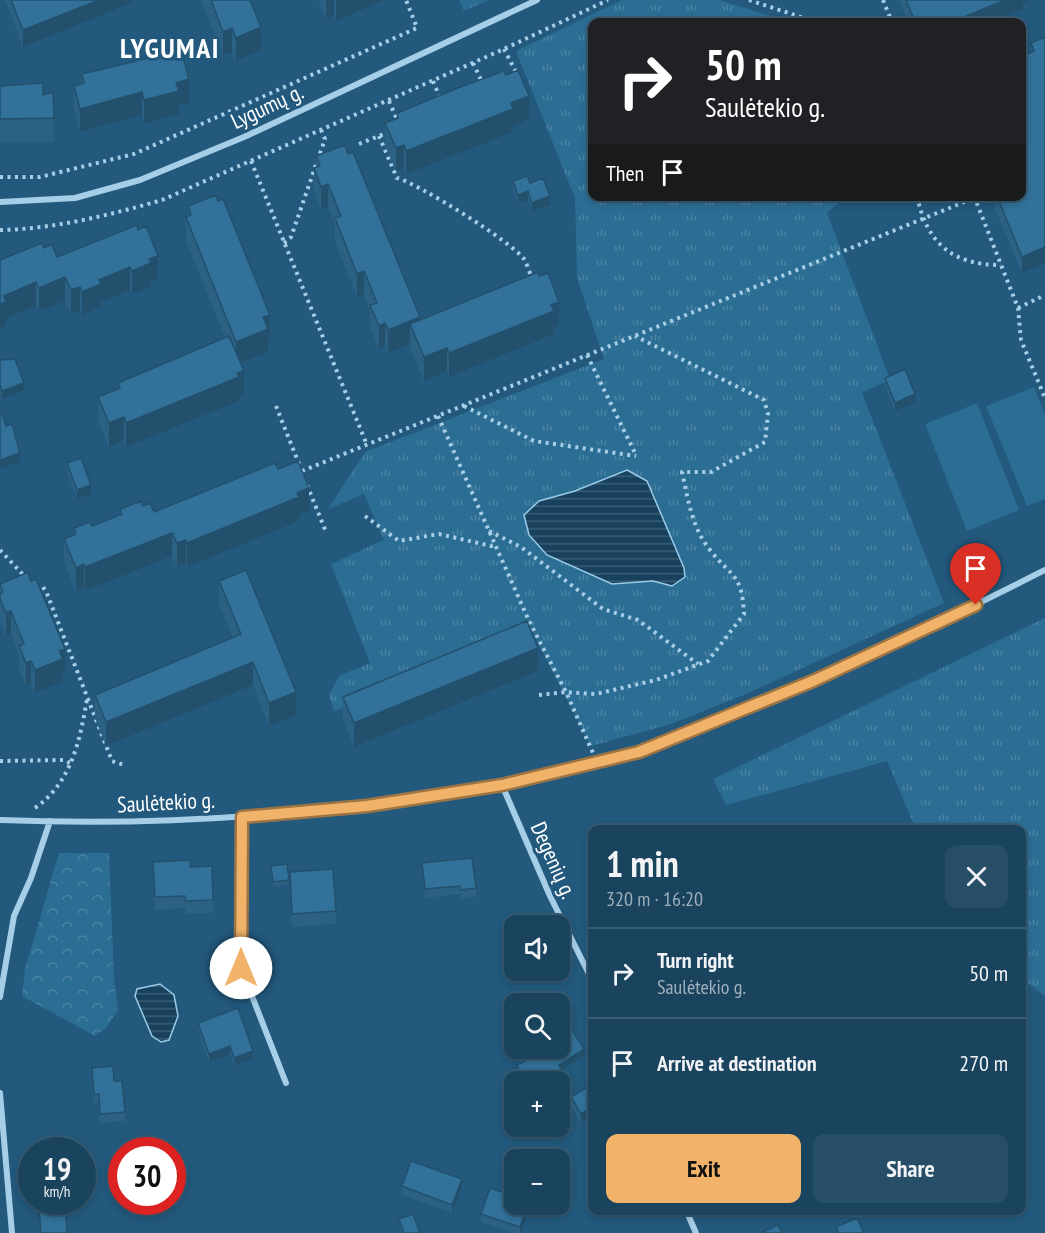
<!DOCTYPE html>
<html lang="en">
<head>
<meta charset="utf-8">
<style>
	:root { --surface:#1a435e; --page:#274e67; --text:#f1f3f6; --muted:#9fb0bc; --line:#385c73; --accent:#f1b369 }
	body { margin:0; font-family:"PT Sans Narrow",sans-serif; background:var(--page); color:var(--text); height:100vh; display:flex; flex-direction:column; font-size:22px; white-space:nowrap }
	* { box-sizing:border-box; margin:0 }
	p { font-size:20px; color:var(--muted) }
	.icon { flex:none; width:33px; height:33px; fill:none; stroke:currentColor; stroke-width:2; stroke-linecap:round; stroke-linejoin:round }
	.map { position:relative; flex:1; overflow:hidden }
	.side { position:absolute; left:588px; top:825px; width:438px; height:390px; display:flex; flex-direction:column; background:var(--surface); border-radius:12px; box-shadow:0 3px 9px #0003,0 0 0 2px var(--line) }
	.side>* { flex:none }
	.top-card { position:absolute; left:588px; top:18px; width:438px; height:183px; border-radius:12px; box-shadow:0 3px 9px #0003,0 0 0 2px var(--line); background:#202124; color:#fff; overflow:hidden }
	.controls { position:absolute; left:504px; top:915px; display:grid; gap:12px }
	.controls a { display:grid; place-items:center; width:66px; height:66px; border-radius:12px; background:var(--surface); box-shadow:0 3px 9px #0003,0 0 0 2px var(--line); font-size:30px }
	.speed { position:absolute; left:18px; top:1137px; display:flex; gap:12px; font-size:30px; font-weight:700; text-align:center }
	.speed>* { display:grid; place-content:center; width:78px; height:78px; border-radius:50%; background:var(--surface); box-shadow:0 3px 9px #0003,0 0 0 2px var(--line); line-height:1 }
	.speed small { font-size:15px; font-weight:400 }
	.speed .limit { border:9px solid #d22; background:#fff; color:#111 }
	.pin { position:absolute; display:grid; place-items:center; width:51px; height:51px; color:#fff; margin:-62px -26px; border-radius:50% 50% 50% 0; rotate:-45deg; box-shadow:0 0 6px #0007 }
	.pin .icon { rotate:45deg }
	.me { position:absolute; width:66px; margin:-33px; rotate:0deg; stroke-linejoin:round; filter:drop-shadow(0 0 4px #0008) }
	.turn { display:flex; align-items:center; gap:21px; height:126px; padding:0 18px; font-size:27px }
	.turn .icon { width:78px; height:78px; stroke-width:2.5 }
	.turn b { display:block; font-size:42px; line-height:51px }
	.then { display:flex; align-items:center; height:57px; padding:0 18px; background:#0003; gap:12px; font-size:22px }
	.round { display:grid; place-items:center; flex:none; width:63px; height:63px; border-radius:12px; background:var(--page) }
	.headline { display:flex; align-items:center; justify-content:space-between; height:102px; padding:0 18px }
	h1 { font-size:36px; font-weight:700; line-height:45px }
	.button { display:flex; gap:12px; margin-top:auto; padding:12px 18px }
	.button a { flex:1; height:69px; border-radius:12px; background:var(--accent); color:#111; font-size:24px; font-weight:700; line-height:69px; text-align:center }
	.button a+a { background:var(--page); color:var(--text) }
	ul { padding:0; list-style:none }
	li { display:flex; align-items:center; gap:18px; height:90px; padding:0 18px; border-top:2px solid var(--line) }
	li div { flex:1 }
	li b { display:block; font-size:22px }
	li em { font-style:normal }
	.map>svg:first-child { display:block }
	.grass { fill:url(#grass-tufts) }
	.forest { fill:url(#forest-crowns) }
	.pitch { fill:#2c6d94 }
	.water { fill:url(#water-rules); stroke:#9acbe7; stroke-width:1.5 }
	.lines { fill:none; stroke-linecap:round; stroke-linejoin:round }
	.path { stroke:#a6cee6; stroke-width:4; stroke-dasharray:3 4.5; stroke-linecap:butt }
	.street { stroke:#a6cee6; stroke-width:6 }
	.wall { fill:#2b6284 }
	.shaded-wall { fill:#23506c }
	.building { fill:#32729a; stroke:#23506c; stroke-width:1.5 }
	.route-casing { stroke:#9d7444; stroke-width:15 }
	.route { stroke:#f1b369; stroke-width:10 }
	.labels { text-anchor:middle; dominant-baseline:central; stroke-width:6; stroke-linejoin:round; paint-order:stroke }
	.street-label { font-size:22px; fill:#fff; stroke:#22597d }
	.district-label { font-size:28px; font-weight:bold; letter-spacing:1.5px; fill:#fff; stroke:#22597d }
</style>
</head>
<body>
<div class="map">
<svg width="1045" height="1233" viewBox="0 0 1045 1233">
	<defs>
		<pattern id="grass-tufts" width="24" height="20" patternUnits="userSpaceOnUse" patternTransform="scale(1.5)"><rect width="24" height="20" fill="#2c6d94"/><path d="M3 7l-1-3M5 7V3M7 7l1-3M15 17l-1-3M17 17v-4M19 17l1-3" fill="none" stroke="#4c83a4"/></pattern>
		<pattern id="forest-crowns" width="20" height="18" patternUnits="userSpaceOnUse" patternTransform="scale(1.5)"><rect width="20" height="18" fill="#2c6d94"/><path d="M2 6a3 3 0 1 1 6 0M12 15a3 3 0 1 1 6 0" fill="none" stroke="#4c83a4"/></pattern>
		<pattern id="water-rules" width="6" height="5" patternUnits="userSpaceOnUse" patternTransform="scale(1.5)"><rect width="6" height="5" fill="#17415d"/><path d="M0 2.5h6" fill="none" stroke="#3a5e75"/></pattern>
	</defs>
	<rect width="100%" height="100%" fill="#22597d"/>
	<path class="grass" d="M459 0H489L464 11Z
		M622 0H719L790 22H592V196L846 197 827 213 890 379 862 393 944 603 746 694 671 724 591 746 531 629 334 711 329 695 339 676 370 663 331 564 384 540 364 494 328 509 365 452 604 359 577 278 575 198 516 51Z
		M1045 618V996L1022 978V830L916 829 887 761 726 805 713 779Z"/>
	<path class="forest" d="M59 853H109L114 978 118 1010 106 1028 95 1036 22 996 25 969Z"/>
	<path class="pitch" d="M1034 387 1045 415V499L1027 506 986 406Z
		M977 403 1019 510 967 531 925 424Z"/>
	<path class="water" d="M627 470 647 481 684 568 685 577 672 586 653 581 612 584 547 555 529 535 524 515 539 501 575 491Z
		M160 984 174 995 178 1016 169 1040 161 1042 152 1036 135 996 137 989Z
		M521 1150 529 1152 535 1159 514 1160V1175L510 1166V1157L515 1152Z"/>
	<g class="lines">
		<path class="path" d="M749 0 816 22
			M883 0 892 22
			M504 49 517 74
			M473 63 483 84
			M433 81 441 100
			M389 101 398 122
			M379 136 397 178C417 183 512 242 524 259 527 264 529 271 531 276
			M359 144 389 132
			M251 161 367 445
			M0 177H40L134 154 417 28 406 0
			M917 196C927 244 953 265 1001 265
			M974 196 1018 308 1021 340 1045 398
			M0 230C54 229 110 215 162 200L504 49 608 0
			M284 243 291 237 325 139 321 130
			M1018 308 1045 295
			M587 355 636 455
			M276 406 299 464
			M464 406 534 441 636 456
			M438 416 529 621 566 692 593 753
			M302 471 979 196
			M307 485 326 532
			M365 516 399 541 439 534 491 546 495 545
			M489 531 521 547 603 609 638 620 698 664
			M0 550 26 578
			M36 586H42L46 591 112 761 124 765
			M539 695 566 692 596 694 656 680 708 661 744 614C742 573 732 578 710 550 692 528 688 499 682 472H711L765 442 768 414 764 400 635 336
			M0 761 63 760 70 763
			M35 808C71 783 80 741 87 699"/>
		<path class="street" d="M0 202 75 198 140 180 244 137 537 0
			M502 785 550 896 592 980
			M241 817V968L286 1083
			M0 820C146 826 292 817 437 795 502 785 577 772 640 751 680 738 718 721 757 704 855 664 950 618 1045 570
			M0 997 14 916 31 878 50 821
			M0 1093 12 1233
			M686 1210 696 1233"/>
	</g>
	<path class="wall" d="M5 0H131V3L23 47Z
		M201 0H250L261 50 236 61 232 52 223 55Z
		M318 0H384L336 21 334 16 326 19Z
		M899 0H1030L1023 3V9L991 22H908Z
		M1045 37V263L1022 273 995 209V196H1022L1031 43Z
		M171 60 189 103 179 105V114L144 124 142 115 80 132 74 109V86L82 84V74Z
		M0 86 43 95 53 92 54 142H0Z
		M397 113 529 119 513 126V132L406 174 404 168 396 171 385 146V123L397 118Z
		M316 156 420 320 559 325 554 328V334L449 377 447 371 424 381 410 347V344L388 353 385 346 379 349 370 328V310L364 295 357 297 335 242V224L328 207 321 210 314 191V168L316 167Z
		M513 181 530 183 550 205 532 211 528 200 518 203 513 189Z
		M188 206 270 338 268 339V352L241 364 244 394 239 396V401L126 447 124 440 109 447 98 421V397L118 389V383L225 338 186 241V217H188Z
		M137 225 158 279 151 282V287L132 294 130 290 101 302V307L82 315 80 310 71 314 65 301 39 311 36 306 6 318V325L0 328V260L44 248 57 257Z
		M0 360 24 391 2 399 0 393Z
		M885 378 915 403 895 411 885 386Z
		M67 463 91 494 77 499 67 472Z
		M278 469 309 511 299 515V521L187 567 186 563 177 567 172 556 85 591 84 588 76 591 64 562V539L74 535V528L92 526 120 515V509L143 506 154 512Z
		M219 581 296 715 269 726 253 685 106 746 95 718V695L233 637 219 604Z
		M0 584 65 672 63 673V682L35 693 31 684 26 686 19 669V655L11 634 6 636 0 623Z
		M538 671 354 747 343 720V697Z
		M153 862 190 867 213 900V913L186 914 185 908 155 910Z
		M422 863 476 888V897L461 899 460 894 425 898Z
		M271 866 289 880V884L273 886Z
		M290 872 336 911V924L292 927Z
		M198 1023 253 1059 234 1066 230 1055 209 1062 198 1031Z
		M546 1048H560L584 1056 562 1070 569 1090 560 1096V1082H522L517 1072V1065L546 1050Z
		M92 1068 114 1081 125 1112V1121L100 1123 99 1102 94 1103Z
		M592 1084 581 1123 571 1106V1097Z
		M402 1186 462 1187 452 1213 402 1195Z
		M529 1204V1209L521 1233H513L481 1222V1214Z
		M399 1219 420 1233H402L399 1223Z"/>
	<path class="shaded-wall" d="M99 0H131V3L23 47V30Z
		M326 0H334V16L326 19Z
		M336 0H384L336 21Z
		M1005 0H1030L1023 3V9L991 22H952Z
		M261 27V50L236 61V38Z
		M232 28V52L223 55V32Z
		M189 79V103L179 105V114L144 124V100L176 83Z
		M142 92V115L80 132V109Z
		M529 96V119L513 126V132L406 174V151L511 103Z
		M404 145V168L396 171V148Z
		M328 184V207L321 210V187Z
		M528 191V200L518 203V195Z
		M550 196V205L532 211V203Z
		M1045 247V263L1022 273V257Z
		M158 256V279L151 282V287L132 294V271L149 259Z
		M130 267V290L101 302V307L82 315V292L99 280Z
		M364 271V295L357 297V274Z
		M65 277V301L39 311V288Z
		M36 282V306L6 318V325L0 328V304L4 296Z
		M80 287V310L71 314V290Z
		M559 302V325L554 328V334L449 377V353Z
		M270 315V338L268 339V352L236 365V342L263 317Z
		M420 317V340L410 324V344L388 353V330Z
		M385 323V346L379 349V326Z
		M447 348V371L424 381V357Z
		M244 371V394L239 396V401L126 447V423Z
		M24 383V391L2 399V391Z
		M915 394V403L895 411V403Z
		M124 417V440L109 447V423Z
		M20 453V462L0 468V460Z
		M91 485V494L77 499V490Z
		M309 488V511L299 515V521L187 567V543Z
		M172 533V556L85 591V567Z
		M186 540V563L177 567V543Z
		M84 564V588L76 591V568Z
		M11 611V634L6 636V613Z
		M538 648V671L354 747V723Z
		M65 649V672L63 673V682L35 693V670L59 651Z
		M31 661V684L26 686V663Z
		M253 662V685L106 746V722Z
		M296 692V715L269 726V703Z
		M230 1046V1055L209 1062V1054Z
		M584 1049V1056L559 1072V1065Z
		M253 1051V1059L234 1066V1058Z
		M540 1076V1082H530Z
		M569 1084V1090L560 1096V1089Z
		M592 1107V1116L581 1123V1114Z
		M462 1179V1187L452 1213V1205Z
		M528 1204H529V1209L521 1233H520V1227Z"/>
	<path class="building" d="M11 0H99L23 30Z
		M211 0H250L261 27 236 38 232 28 223 32Z
		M906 0H1005L952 22H915Z
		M1045 37V247L1022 257 997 196H1022V56L1034 51 1031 43Z
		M169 53 171 60 183 57 189 79 176 83 179 91 144 100 142 92 80 109 74 86 84 83 82 74Z
		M518 70 529 96 511 103 513 109 406 151 404 145 396 148 385 123 398 118 397 113 458 88 504 71 506 75Z
		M43 83V95L53 92 54 118 0 119V86Z
		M345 145 348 154 353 152 420 317 388 330 385 323 379 326 370 305 377 303 364 271 357 274 335 218 341 216 328 184 321 187 314 168 320 166 316 156Z
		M527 176 530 183 543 178 550 196 532 203 528 191 518 195 513 181Z
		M216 195 218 201 223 199 270 315 263 317 268 329 236 342 186 217 191 215 188 206Z
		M137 225 138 230 146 226 158 256 149 259 151 263 132 271 130 267 99 280 101 284 82 292 80 287 71 290 65 277 39 288 36 282 4 296 6 302 0 304V260L42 243 44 248 52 244 57 257Z
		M538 272 539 276 548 273 559 302 551 305 554 311 449 353 447 348 424 357 410 324Z
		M229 336 244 371 237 373 239 377 126 423 124 417 109 423 98 397 120 388 118 383Z
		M15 359 24 383 2 391 0 385V360Z
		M905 369 915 394 895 403 885 378Z
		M2 413 6 426 12 424 20 453 0 460V414Z
		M81 458 91 485 77 490 67 463Z
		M298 461 309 488 297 493 299 497 187 543 186 540 177 543 172 533 85 567 84 564 76 568 64 539 76 534 74 528 90 522 92 526 122 514 120 509 141 501 143 506 150 503 154 512 275 463 278 469Z
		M246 570 296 692 269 703 253 662 106 722 95 695 241 634 219 581Z
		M28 572 31 581 36 579 65 649 59 651 63 659 35 670 31 661 26 663 19 646 24 644 11 611 6 613 0 599V594L3 592 0 584Z
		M527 621 538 648 354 723 343 697Z
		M472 858 476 888 461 890 460 886 425 889 422 863Z
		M190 860V867L212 866 213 900 186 901 185 896 155 897 153 862Z
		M287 864 289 880 273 882 271 866Z
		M333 869 336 911 292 914 290 872Z
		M238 1008 253 1051 234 1058 230 1046 209 1054 198 1023Z
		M568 1024 584 1049 559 1065 569 1084 560 1089V1082H543L540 1076 530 1082H525L517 1065 549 1048H560V1029Z
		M113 1066 114 1081H122L125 1112 100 1114 99 1094H94L92 1068Z
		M592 1084V1107L581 1114 571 1097Z
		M411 1161 462 1179 452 1205 402 1186Z
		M490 1188 514 1196V1204H528L520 1227 481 1214Z
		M65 1204 67 1233H41L39 1206Z
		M413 1214 420 1233H404L399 1219Z
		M857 1218 864 1233H839L836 1227Z
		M778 1225 782 1233H761Z"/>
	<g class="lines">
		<g class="route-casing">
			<path id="route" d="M241 968 242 817 367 806 502 785 639 752 813 681 976 605"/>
		</g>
		<use href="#route" class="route"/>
	</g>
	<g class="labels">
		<g class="street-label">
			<text transform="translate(267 106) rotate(-25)">Lygumų g.</text>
			<text transform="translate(166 802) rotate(-3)">Saulėtekio g.</text>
			<text transform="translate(554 860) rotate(66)">Degenių g.</text>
		</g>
		<g class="district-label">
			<text x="170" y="47">LYGUMAI</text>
		</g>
	</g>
</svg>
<div class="controls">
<a><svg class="icon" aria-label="sound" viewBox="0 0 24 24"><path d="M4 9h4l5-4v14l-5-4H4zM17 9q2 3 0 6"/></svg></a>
<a><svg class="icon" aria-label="search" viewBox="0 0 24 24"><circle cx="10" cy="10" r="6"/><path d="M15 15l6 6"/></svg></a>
<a>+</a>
<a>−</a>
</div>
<div class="speed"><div>19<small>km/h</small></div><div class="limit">30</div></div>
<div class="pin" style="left:976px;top:605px;background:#d93025"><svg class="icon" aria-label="arrive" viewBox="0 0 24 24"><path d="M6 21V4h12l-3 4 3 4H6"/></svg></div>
<svg class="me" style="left:241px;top:968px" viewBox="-20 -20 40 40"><circle r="19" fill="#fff"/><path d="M0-13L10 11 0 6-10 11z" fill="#f1b369"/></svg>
<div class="top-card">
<div class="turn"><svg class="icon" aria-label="right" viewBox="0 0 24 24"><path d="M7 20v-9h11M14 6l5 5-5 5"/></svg><div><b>50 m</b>Saulėtekio g.</div></div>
<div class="then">Then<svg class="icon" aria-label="arrive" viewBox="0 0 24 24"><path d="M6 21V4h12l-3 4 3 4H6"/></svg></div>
</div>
<section class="side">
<div class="headline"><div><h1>1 min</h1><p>320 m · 16:20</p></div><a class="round"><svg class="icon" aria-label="close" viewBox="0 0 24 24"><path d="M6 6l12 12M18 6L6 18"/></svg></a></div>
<ul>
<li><svg class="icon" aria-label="right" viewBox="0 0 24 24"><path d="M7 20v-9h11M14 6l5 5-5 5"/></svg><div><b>Turn right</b><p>Saulėtekio g.</p></div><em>50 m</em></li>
<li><svg class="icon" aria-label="arrive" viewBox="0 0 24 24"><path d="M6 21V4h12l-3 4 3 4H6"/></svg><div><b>Arrive at destination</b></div><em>270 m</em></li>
</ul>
<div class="button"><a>Exit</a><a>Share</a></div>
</section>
</div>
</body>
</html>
